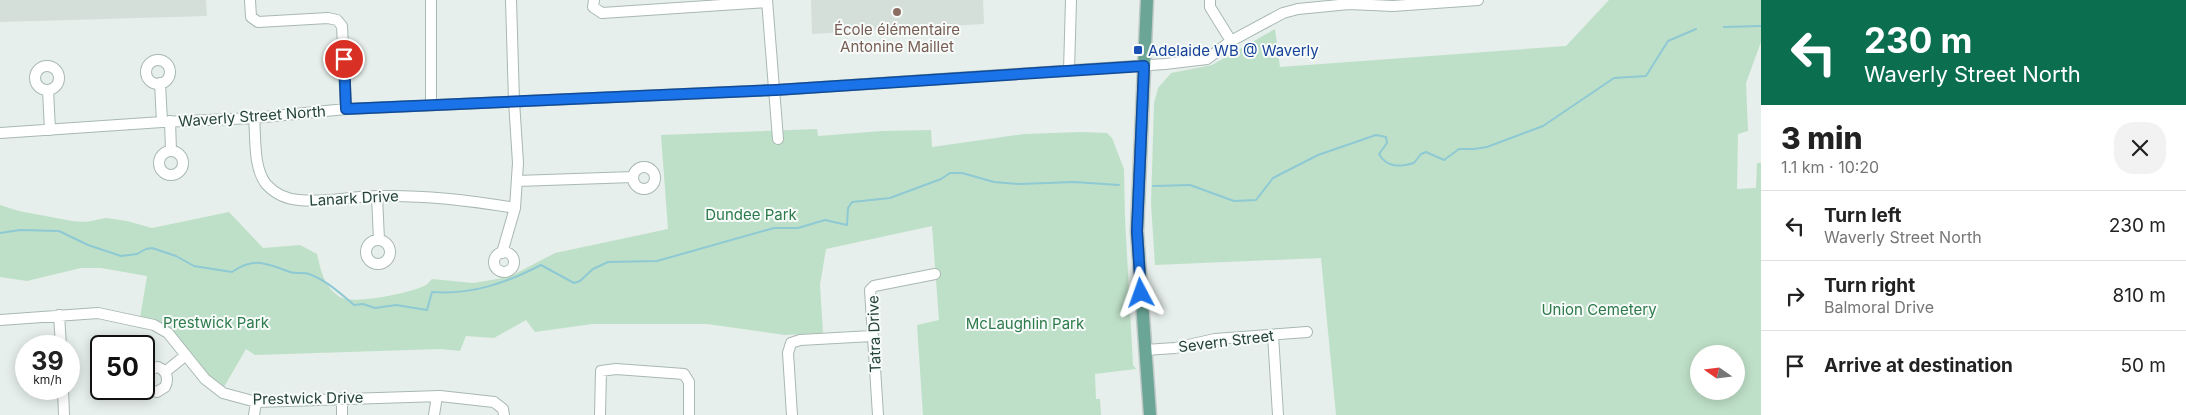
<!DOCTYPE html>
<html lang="en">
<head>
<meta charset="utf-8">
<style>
	:root { --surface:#fff; --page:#f2f2f2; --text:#222; --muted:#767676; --line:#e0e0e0 }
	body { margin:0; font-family:Inter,sans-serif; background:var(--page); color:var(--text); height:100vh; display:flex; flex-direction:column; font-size:19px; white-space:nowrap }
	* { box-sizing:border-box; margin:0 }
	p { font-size:16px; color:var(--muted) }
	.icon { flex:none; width:28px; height:28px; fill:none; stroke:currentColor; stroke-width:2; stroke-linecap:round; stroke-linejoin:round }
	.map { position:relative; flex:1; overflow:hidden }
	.side { display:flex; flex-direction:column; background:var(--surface); width:425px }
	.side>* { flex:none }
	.guide { background:#0b6e4f; color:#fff; overflow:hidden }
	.needle { width:32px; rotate:284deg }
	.tools { position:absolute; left:1690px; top:345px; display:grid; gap:10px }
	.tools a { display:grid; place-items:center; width:55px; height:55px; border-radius:50%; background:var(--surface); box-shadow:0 2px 12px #0003; font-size:25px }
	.speed { position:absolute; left:15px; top:335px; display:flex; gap:10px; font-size:25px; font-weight:700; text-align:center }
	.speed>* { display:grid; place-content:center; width:65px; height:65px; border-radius:50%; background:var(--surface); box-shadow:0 2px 12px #0003; line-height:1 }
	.speed small { font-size:12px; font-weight:400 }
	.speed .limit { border:2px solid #111; border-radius:8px; background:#fff; color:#111 }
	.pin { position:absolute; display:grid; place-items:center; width:42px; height:42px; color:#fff; margin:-21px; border:2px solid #fff; border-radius:50%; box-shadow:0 1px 5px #0007 }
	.me { position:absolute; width:55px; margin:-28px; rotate:356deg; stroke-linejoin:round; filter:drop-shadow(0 0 4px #0008) }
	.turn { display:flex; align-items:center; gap:18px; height:105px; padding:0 20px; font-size:22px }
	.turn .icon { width:65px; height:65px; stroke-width:2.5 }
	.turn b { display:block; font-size:35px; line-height:42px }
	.round { display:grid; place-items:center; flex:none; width:52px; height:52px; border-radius:20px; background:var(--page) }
	.summary { display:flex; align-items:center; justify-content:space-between; height:85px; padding:0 20px }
	h1 { font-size:30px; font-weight:800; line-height:38px }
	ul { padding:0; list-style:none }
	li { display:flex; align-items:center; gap:15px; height:70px; padding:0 20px; border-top:1px solid var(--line) }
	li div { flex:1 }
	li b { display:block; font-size:19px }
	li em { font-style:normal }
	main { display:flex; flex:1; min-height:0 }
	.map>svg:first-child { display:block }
	.built { fill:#d4dfda }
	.green { fill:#bfe0c8; fill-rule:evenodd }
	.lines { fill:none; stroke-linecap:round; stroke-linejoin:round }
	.stream { stroke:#8ec9d4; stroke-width:2 }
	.minor-casing { stroke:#a8b8b2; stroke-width:12 }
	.major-casing { stroke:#c2cac8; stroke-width:15 }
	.minor { stroke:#fff; stroke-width:10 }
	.major { stroke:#6aa596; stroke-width:12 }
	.route-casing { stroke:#114b97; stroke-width:12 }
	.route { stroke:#1a73e8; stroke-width:9 }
	.education-dot { fill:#8d6e63; stroke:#f7fbf9; stroke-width:2 }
	.transit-dot { fill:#1a4fb4; stroke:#f7fbf9; stroke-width:2 }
	.labels { text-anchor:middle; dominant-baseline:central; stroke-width:4; stroke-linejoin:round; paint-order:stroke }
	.education-label { font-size:15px; fill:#785e54; stroke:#f7fbf9 }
	.transit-label { font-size:15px; fill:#164399; stroke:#f7fbf9; text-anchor:start }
	.street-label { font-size:15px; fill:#24423a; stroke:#f7fbf9 }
	.park-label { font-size:15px; fill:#2d7a4b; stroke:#f7fbf9 }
</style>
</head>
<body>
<main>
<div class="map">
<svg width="1761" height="415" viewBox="0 0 1761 415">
	<rect width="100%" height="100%" fill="#e6efeb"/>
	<path class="built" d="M0 0H206L207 16 0 22Z
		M811 0H983L984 24 812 34Z"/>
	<path class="green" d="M1609 0H1761V42L1746 83 1748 131 1738 134 1737 189 1756 188 1757 163H1761V415H1336L1321 258 1155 265 1151 204 1154 103 1158 88 1171 73 1212 65 1275 29 1280 67 1566 46ZM1699 354H1736V391H1699Z
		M817 129 818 136 882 131 931 130 932 147 1024 134 1081 132 1107 133 1112 138 1124 169 1125 218 1133 365 1136 369 1095 374 1096 399H1100L1101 415H923L917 325 939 320 932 226 826 249 820 285 823 333 785 335 707 324H592L535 332 526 320 494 338 466 336 460 351 441 349 255 355 246 349 224 387 213 380 203 370 170 329 156 321 140 318 147 276 101 268H81L27 281 0 277V205L19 211 72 221 86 222 106 218 127 221 152 228 229 212 263 248 300 245 317 254C321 271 324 287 340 297 354 305 409 293 424 286 427 285 430 281 432 279L473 283 509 277 555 253 668 229 661 135Z"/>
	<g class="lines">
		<path class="stream" d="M1724 27 1761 26
			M1153 186 1190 185 1234 201 1256 200 1273 178 1318 155 1376 135 1386 137 1387 143 1379 154C1387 168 1400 167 1414 163L1421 154 1426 152 1444 160 1459 149H1474L1487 147 1543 126 1614 78 1646 76 1668 41 1696 29
			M0 233 20 230 59 231 88 245 121 256 137 254 146 249 152 248 176 256 194 266 232 272C255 256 267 264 290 272 296 274 303 272 309 274 326 280 341 294 354 305L363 304 375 308 396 305 427 310 432 292C472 295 506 283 541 265L574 283 580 281 593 269 608 262 657 261 774 228H798L825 220 847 225 848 208 852 202 890 198 941 179 950 173H962L994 182 1019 184 1074 182 1119 185"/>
		<g class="minor-casing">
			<path id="minor" d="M250 0 251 17 258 22 328 18 337 20 342 26 346 109
				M594 0 593 7 602 13 767 2
				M767 0 778 139
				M1210 0V7L1231 41
				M146 72a12 12 0 1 1 24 0a12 12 0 1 1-24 0Z
				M35 78a12 12 0 1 1 24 0a12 12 0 1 1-24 0Z
				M1069 71 1071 0
				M160 83 162 122
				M48 90 50 130
				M431 105V0
				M254 118C256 138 253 167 266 184 275 194 286 199 299 200 325 203 353 196 379 196 425 195 469 200 515 208
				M170 121 171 151
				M0 133 162 122 254 118 346 109 776 90 1165 64 1207 59 1231 41 1283 13 1298 9 1349 4 1393 6 1478 0
				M159 163a12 12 0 1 1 24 0a12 12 0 1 1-24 0Z
				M633 178a11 11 0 1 1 22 0a11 11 0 1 1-22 0Z
				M517 181 633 177
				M377 196 379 240
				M366 252a12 12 0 1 1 24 0a12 12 0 1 1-24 0Z
				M494 262a10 10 0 1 1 20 0a10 10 0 1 1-20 0Z
				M502 253 515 208 518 163 514 101 511 0
				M59 315 61 346
				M0 320 98 313 154 325 168 333 205 379 223 393 256 402 440 396 494 402 503 409 504 415
				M1273 335 1278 415
				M1145 350 1175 348 1215 339 1307 332
				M165 372 186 355
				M144 375 149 369 158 367C167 371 169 379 165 387L157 392 147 389 144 384
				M63 389 64 415
				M342 398V415
				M254 415 256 402
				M434 415 437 396
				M600 415 601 371 616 369 684 374 689 382V415
				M792 415 788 353 791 343 800 340 872 336
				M878 415 870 290 874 286 935 274"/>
		</g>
		<g class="major-casing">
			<path id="major" d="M1147 0 1137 231 1150 415"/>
		</g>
		<use href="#minor" class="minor"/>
		<use href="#major" class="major"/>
	</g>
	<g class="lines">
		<g class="route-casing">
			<path id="route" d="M344 59 346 109 776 90 1144 66 1137 231 1141 293"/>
		</g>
		<use href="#route" class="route"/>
	</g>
	<circle class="education-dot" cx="897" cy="12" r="5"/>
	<rect class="transit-dot" x="1133" y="45" width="10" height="10" rx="2.5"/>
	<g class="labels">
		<g class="education-label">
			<text x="897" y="29">École élémentaire<tspan x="897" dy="17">Antonine Maillet</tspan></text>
		</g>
		<g class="transit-label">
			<text x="1148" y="50">Adelaide WB @ Waverly</text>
		</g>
		<g class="street-label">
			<text transform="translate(252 116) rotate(-4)">Waverly Street North</text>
			<text transform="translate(354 198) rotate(-3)">Lanark Drive</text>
			<text transform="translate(874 334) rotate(-92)">Tatra Drive</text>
			<text transform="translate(1226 341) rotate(-7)">Severn Street</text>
			<text transform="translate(308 398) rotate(-1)">Prestwick Drive</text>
		</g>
		<g class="park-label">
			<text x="751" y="214">Dundee Park</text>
			<text x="1599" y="309">Union Cemetery</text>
			<text x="216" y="322">Prestwick Park</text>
			<text x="1025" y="323">McLaughlin Park</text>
		</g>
	</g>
</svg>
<div class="tools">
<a><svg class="needle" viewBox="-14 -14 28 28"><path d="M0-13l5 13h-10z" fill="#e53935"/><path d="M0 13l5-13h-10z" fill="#767676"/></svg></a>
</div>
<div class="speed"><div>39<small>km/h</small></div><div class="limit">50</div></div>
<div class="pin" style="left:344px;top:59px;background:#d93025"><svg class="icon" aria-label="arrive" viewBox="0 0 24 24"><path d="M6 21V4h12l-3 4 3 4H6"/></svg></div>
<svg class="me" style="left:1141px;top:293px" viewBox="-20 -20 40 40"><path d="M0-17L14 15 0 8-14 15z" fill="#1a73e8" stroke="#fff" stroke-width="4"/></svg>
</div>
<section class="side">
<div class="guide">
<div class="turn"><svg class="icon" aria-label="left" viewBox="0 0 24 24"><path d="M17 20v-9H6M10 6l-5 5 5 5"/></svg><div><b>230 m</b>Waverly Street North</div></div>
</div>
<div class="summary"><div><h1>3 min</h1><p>1.1 km · 10:20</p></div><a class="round"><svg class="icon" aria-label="close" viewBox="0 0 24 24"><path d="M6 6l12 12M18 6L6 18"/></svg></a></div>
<ul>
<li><svg class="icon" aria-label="left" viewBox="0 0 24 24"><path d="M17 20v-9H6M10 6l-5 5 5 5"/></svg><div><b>Turn left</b><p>Waverly Street North</p></div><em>230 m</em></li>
<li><svg class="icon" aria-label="right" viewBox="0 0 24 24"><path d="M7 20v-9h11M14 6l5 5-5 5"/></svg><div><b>Turn right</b><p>Balmoral Drive</p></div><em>810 m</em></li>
<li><svg class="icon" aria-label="arrive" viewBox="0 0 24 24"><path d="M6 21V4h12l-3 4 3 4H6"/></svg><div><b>Arrive at destination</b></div><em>50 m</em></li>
</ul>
</section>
</main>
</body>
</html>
